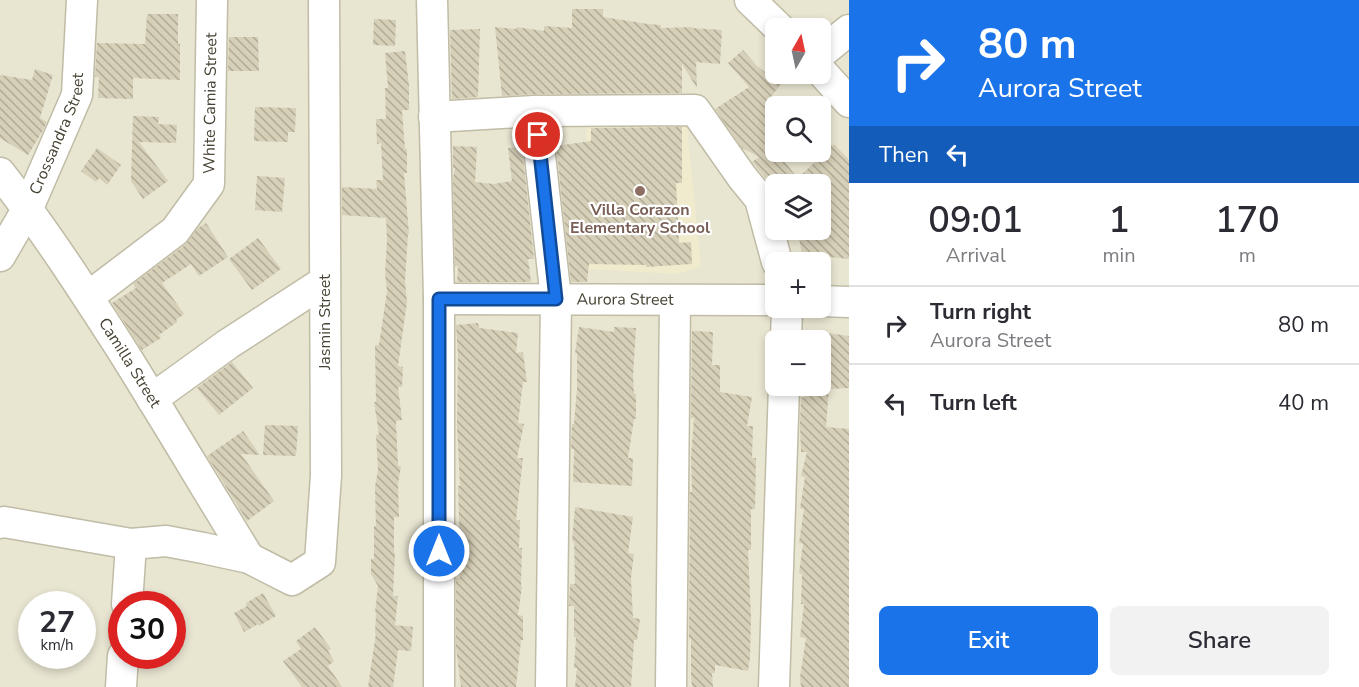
<!DOCTYPE html>
<html lang="en">
<head>
<meta charset="utf-8">
<style>
	:root { --surface:#fff; --page:#f2f2f3; --text:#2b2b33; --muted:#7c7c81; --line:#e1e1e2; --accent:#1a73e8 }
	body { margin:0; font-family:"Nunito Sans",sans-serif; background:var(--page); color:var(--text); height:100vh; display:flex; flex-direction:column; font-size:22px; white-space:nowrap }
	* { box-sizing:border-box; margin:0 }
	p { font-size:20px; color:var(--muted) }
	.icon { flex:none; width:33px; height:33px; fill:none; stroke:currentColor; stroke-width:2; stroke-linecap:round; stroke-linejoin:round }
	.map { position:relative; flex:1; overflow:hidden }
	.panel { display:flex; flex-direction:column; background:var(--surface); width:510px }
	.panel>* { flex:none }
	.banner { background:#1a73e8; color:#fff; overflow:hidden }
	.needle { width:39px; rotate:9deg }
	.buttons { position:absolute; left:765px; top:18px; display:grid; gap:12px }
	.buttons a { display:grid; place-items:center; width:66px; height:66px; border-radius:9px; background:var(--surface); box-shadow:0 3px 9px #0003; font-size:30px }
	.speed { position:absolute; left:18px; top:591px; display:flex; gap:12px; font-size:30px; font-weight:700; text-align:center }
	.speed>* { display:grid; place-content:center; width:78px; height:78px; border-radius:50%; background:var(--surface); box-shadow:0 3px 9px #0003; line-height:1 }
	.speed small { font-size:15px; font-weight:400 }
	.speed .limit { border:9px solid #d22; background:#fff; color:#111 }
	.pin { position:absolute; display:grid; place-items:center; width:51px; height:51px; color:#fff; margin:-26px; border:3px solid #fff; border-radius:50%; box-shadow:0 2px 6px #0007 }
	.me { position:absolute; width:66px; margin:-33px; rotate:0deg; stroke-linejoin:round; filter:drop-shadow(0 0 4px #0008) }
	.turn { display:flex; align-items:center; gap:21px; height:126px; padding:0 30px; font-size:27px }
	.turn .icon { width:78px; height:78px; stroke-width:2.5 }
	.turn b { display:block; font-size:42px; line-height:51px }
	.then { display:flex; align-items:center; height:57px; padding:0 30px; background:#0003; gap:12px; font-size:22px }
	.eta { display:flex; justify-content:space-evenly; align-items:center; height:102px; text-align:center }
	.eta b { font-size:36px; font-weight:600; line-height:42px }
	.primary-button { display:flex; gap:12px; margin-top:auto; padding:12px 30px }
	.primary-button a { flex:1; height:69px; border-radius:9px; background:var(--accent); color:#fff; font-size:24px; font-weight:600; line-height:69px; text-align:center }
	.primary-button a+a { background:var(--page); color:var(--text) }
	ul { padding:0; list-style:none }
	li { display:flex; align-items:center; gap:18px; height:78px; padding:0 30px; border-top:2px solid var(--line) }
	li div { flex:1 }
	li b { display:block; font-size:22px }
	li em { font-style:normal }
	main { display:flex; flex:1; min-height:0 }
	.map>svg:first-child { display:block }
	.residential { fill:#e8e5d1; fill-rule:evenodd }
	.education { fill:#efebcc }
	.building { fill:url(#building-back-hatch) }
	.lines { fill:none; stroke-linecap:round; stroke-linejoin:round }
	.minor-casing { stroke:#c0bca6; stroke-width:33 }
	.minor { stroke:#fff; stroke-width:30 }
	.route-casing { stroke:#114b97; stroke-width:15 }
	.route { stroke:#1a73e8; stroke-width:10 }
	.education-dot { fill:#8d6e63; stroke:#fff; stroke-width:2 }
	.labels { text-anchor:middle; dominant-baseline:central; stroke-width:4.5; stroke-linejoin:round; paint-order:stroke }
	.street-label { font-size:16px; fill:#474233; stroke:#fff }
	.education-label { font-size:16px; font-weight:bold; fill:#785e54; stroke:#fff }
</style>
</head>
<body>
<main>
<div class="map">
<svg width="849" height="687" viewBox="0 0 849 687">
	<defs>
		<pattern id="building-back-hatch" width="6" height="6" patternUnits="userSpaceOnUse" patternTransform="scale(1.5)"><rect width="6" height="6" fill="#d7d0b8"/><path d="M-1 5l2 2M0 0l6 6M5-1l2 2" fill="none" stroke="#b0aa96"/></pattern>
	</defs>
	<rect width="100%" height="100%" fill="#f4f2e4"/>
	<path class="residential" d="M0 0H849V687H0ZM776 28H820V74H776ZM776 106H820V152H776ZM776 184H820V230H776ZM776 262H820V308H776ZM776 340H820V386H776ZM32 604H82V656H32ZM122 604H172V656H122Z"/>
	<path class="education" d="M587 113 686 116 701 267 677 274 585 269Z"/>
	<path class="building" d="M572 9H603V17L648 24 661 25V28L692 27V28L722 30 720 64 696 62 697 88 682 64V93L535 94 502 96 495 27 516 29V27L544 31V26L572 28Z
		M147 14H178V44H180V80L133 78V99L98 98 99 77H95L97 43 145 44Z
		M374 19 396 20 395 46 373 45Z
		M480 29 478 97 452 99 450 30Z
		M229 37H258L259 71H228Z
		M743 50 757 66 781 84 770 98 776 103V152L798 178 820 157V130L832 146 834 144 849 160V259L820 256 803 259 799 238 805 237V230H820V184H780L772 174 766 179 752 162 759 157 742 148 715 109 749 87 728 63Z
		M405 51 409 86V110H402L405 149H407V173H404L409 234H408L405 281 407 302 398 366 403 367 402 387H398L402 420 396 421 398 466H401L398 484 399 517H394V553H395L393 596H398L395 625 413 627 411 651 398 650 393 687H368L376 633 375 634 376 613H375L378 586 371 574V559H374V526H376L375 487 378 469 376 435 379 434 374 402H376L375 345H379L387 291 385 274 387 240 386 218 342 215V187L377 189 376 180H383L381 143 377 144 376 119H386L385 88H388L385 53Z
		M35 69 53 75 40 118 47 122 42 132 28 155 0 138V75L32 80Z
		M255 107 296 108 295 132H288V142L254 141Z
		M133 116 159 117 158 124 177 125 176 143 139 142 168 181 143 199 131 181Z
		M682 127V183H676L679 243 691 242 692 264 646 267V265L589 264 587 282H571L556 146 591 141V128Z
		M453 146 477 147 475 182 494 184 512 181 508 148 522 147 534 259H528L531 282H457L458 266H455L453 179 455 168H453Z
		M97 148 121 165 107 185 99 178 96 182 81 171Z
		M257 176 285 178 282 212 255 210Z
		M206 223 228 257 199 276 191 264 162 283 184 314 176 320 177 322 159 335 161 338 142 350 112 303 136 288 133 284 185 245 198 228Z
		M258 238 281 269 252 290 229 259Z
		M478 323 479 328 518 333 516 353 523 352 527 382H523L518 423 524 424 517 458H523L516 520H520L519 548H522L521 586H522L518 615 523 616V640H521L516 687H461L456 648V578H460L458 551H460L458 486H460L457 426 458 356 456 325Z
		M579 327 614 332V327L636 328 633 376 634 394H636V419H634L628 458H633L632 486 573 482 574 449H571L572 424H574L577 389V353H575Z
		M692 331 713 332 712 365H720V392L752 397 747 426H753L752 458H756L755 509H751V550H748L751 617 750 657 748 671 715 665V673H712L713 687H692L691 674V638L689 639 690 492H692L691 456 694 418H691Z
		M820 332 849 336V388L829 389 826 427 849 429V687H801L800 677 806 638 800 637 804 604H801L802 574 799 573 803 544 799 543 804 509 800 508 805 477 801 476 807 452H801L800 424 801 397 804 398 803 386H820Z
		M232 362 253 388 219 415 197 388Z
		M265 425 298 426 296 456 263 455Z
		M243 431 260 455 241 454 274 501 247 521 207 456Z
		M575 507 633 517 628 553 634 554 631 578 633 618 640 619 637 640H634L631 687H575L577 668H574L576 637H574V606H569L570 584H575L574 542 572 541Z
		M263 593 276 616 259 626 258 624 244 632 234 613 247 606 246 603Z
		M315 627 331 649 328 651 334 661 328 666 342 687H302L283 661 301 649 296 641Z"/>
	<g class="lines">
		<g class="minor-casing">
			<g id="minor">
				<path d="M432 0 439 299V687"/>
				<path d="M750 0 779 28"/>
				<path d="M820 54 849 30"/>
				<path d="M820 70 849 102"/>
				<path d="M535 111 556 299 551 687"/>
				<path d="M434 117 535 111 695 110 742 177 760 199 777 262"/>
				<path id="s1" d="M0 173C44 229 82 288 120 347 164 417 206 488 249 558"/>
				<path id="s2" d="M0 256 28 208 77 95 82 0"/>
				<path id="s3" d="M88 297 175 231 209 184 212 0"/>
				<path id="s4" d="M439 299 776 300"/>
				<path d="M820 301 849 302"/>
				<path d="M786 340 787 308"/>
				<path d="M152 399 228 344 325 281"/>
				<path d="M0 523 4 522 131 544 166 541 203 548 249 558 292 580 320 562 326 475 324 0"/>
				<path d="M127 604 131 544"/>
				<path d="M121 687 123 656"/>
				<path d="M671 687 675 301"/>
				<path d="M774 687 784 386"/>
			</g>
		</g>
		<use href="#minor" class="minor"/>
	</g>
	<g class="lines">
		<g class="route-casing">
			<path id="route" d="M439 551V299H556L538 135"/>
		</g>
		<use href="#route" class="route"/>
	</g>
	<circle class="education-dot" cx="640" cy="191" r="6"/>
	<g class="labels">
		<g class="street-label">
			<text stroke="none"><textPath href="#s3" startOffset="248">White Camia Street</textPath></text>
			<text stroke="none"><textPath href="#s2" startOffset="136">Crossandra Street</textPath></text>
			<text stroke="none"><textPath href="#s4" startOffset="186">Aurora Street</textPath></text>
			<text transform="translate(325 322) rotate(-90)">Jasmin Street</text>
			<text stroke="none"><textPath href="#s1" startOffset="230">Camilla Street</textPath></text>
		</g>
		<g class="education-label">
			<text x="640" y="210">Villa Corazon<tspan x="640" dy="18">Elementary School</tspan></text>
		</g>
	</g>
</svg>
<div class="buttons">
<a><svg class="needle" viewBox="-14 -14 28 28"><path d="M0-13l5 13h-10z" fill="#e53935"/><path d="M0 13l5-13h-10z" fill="#7c7c81"/></svg></a>
<a><svg class="icon" aria-label="search" viewBox="0 0 24 24"><circle cx="10" cy="10" r="6"/><path d="M15 15l6 6"/></svg></a>
<a><svg class="icon" aria-label="layers" viewBox="0 0 24 24"><path d="M12 4l9 5-9 5-9-5zM3 14l9 5 9-5"/></svg></a>
<a>+</a>
<a>−</a>
</div>
<div class="speed"><div>27<small>km/h</small></div><div class="limit">30</div></div>
<div class="pin" style="left:538px;top:135px;background:#d93025"><svg class="icon" aria-label="arrive" viewBox="0 0 24 24"><path d="M6 21V4h12l-3 4 3 4H6"/></svg></div>
<svg class="me" style="left:439px;top:551px" viewBox="-20 -20 40 40"><circle r="17" fill="#1a73e8" stroke="#fff" stroke-width="3"/><path d="M0-11L8 9 0 5-8 9z" fill="#fff"/></svg>
</div>
<section class="panel">
<div class="banner">
<div class="turn"><svg class="icon" aria-label="right" viewBox="0 0 24 24"><path d="M7 20v-9h11M14 6l5 5-5 5"/></svg><div><b>80 m</b>Aurora Street</div></div>
<div class="then">Then<svg class="icon" aria-label="left" viewBox="0 0 24 24"><path d="M17 20v-9H6M10 6l-5 5 5 5"/></svg></div>
</div>
<div class="eta">
<div><b>09:01</b><p>Arrival</p></div>
<div><b>1</b><p>min</p></div>
<div><b>170</b><p>m</p></div>
</div>
<ul>
<li><svg class="icon" aria-label="right" viewBox="0 0 24 24"><path d="M7 20v-9h11M14 6l5 5-5 5"/></svg><div><b>Turn right</b><p>Aurora Street</p></div><em>80 m</em></li>
<li><svg class="icon" aria-label="left" viewBox="0 0 24 24"><path d="M17 20v-9H6M10 6l-5 5 5 5"/></svg><div><b>Turn left</b></div><em>40 m</em></li>
</ul>
<div class="primary-button"><a>Exit</a><a>Share</a></div>
</section>
</main>
</body>
</html>
